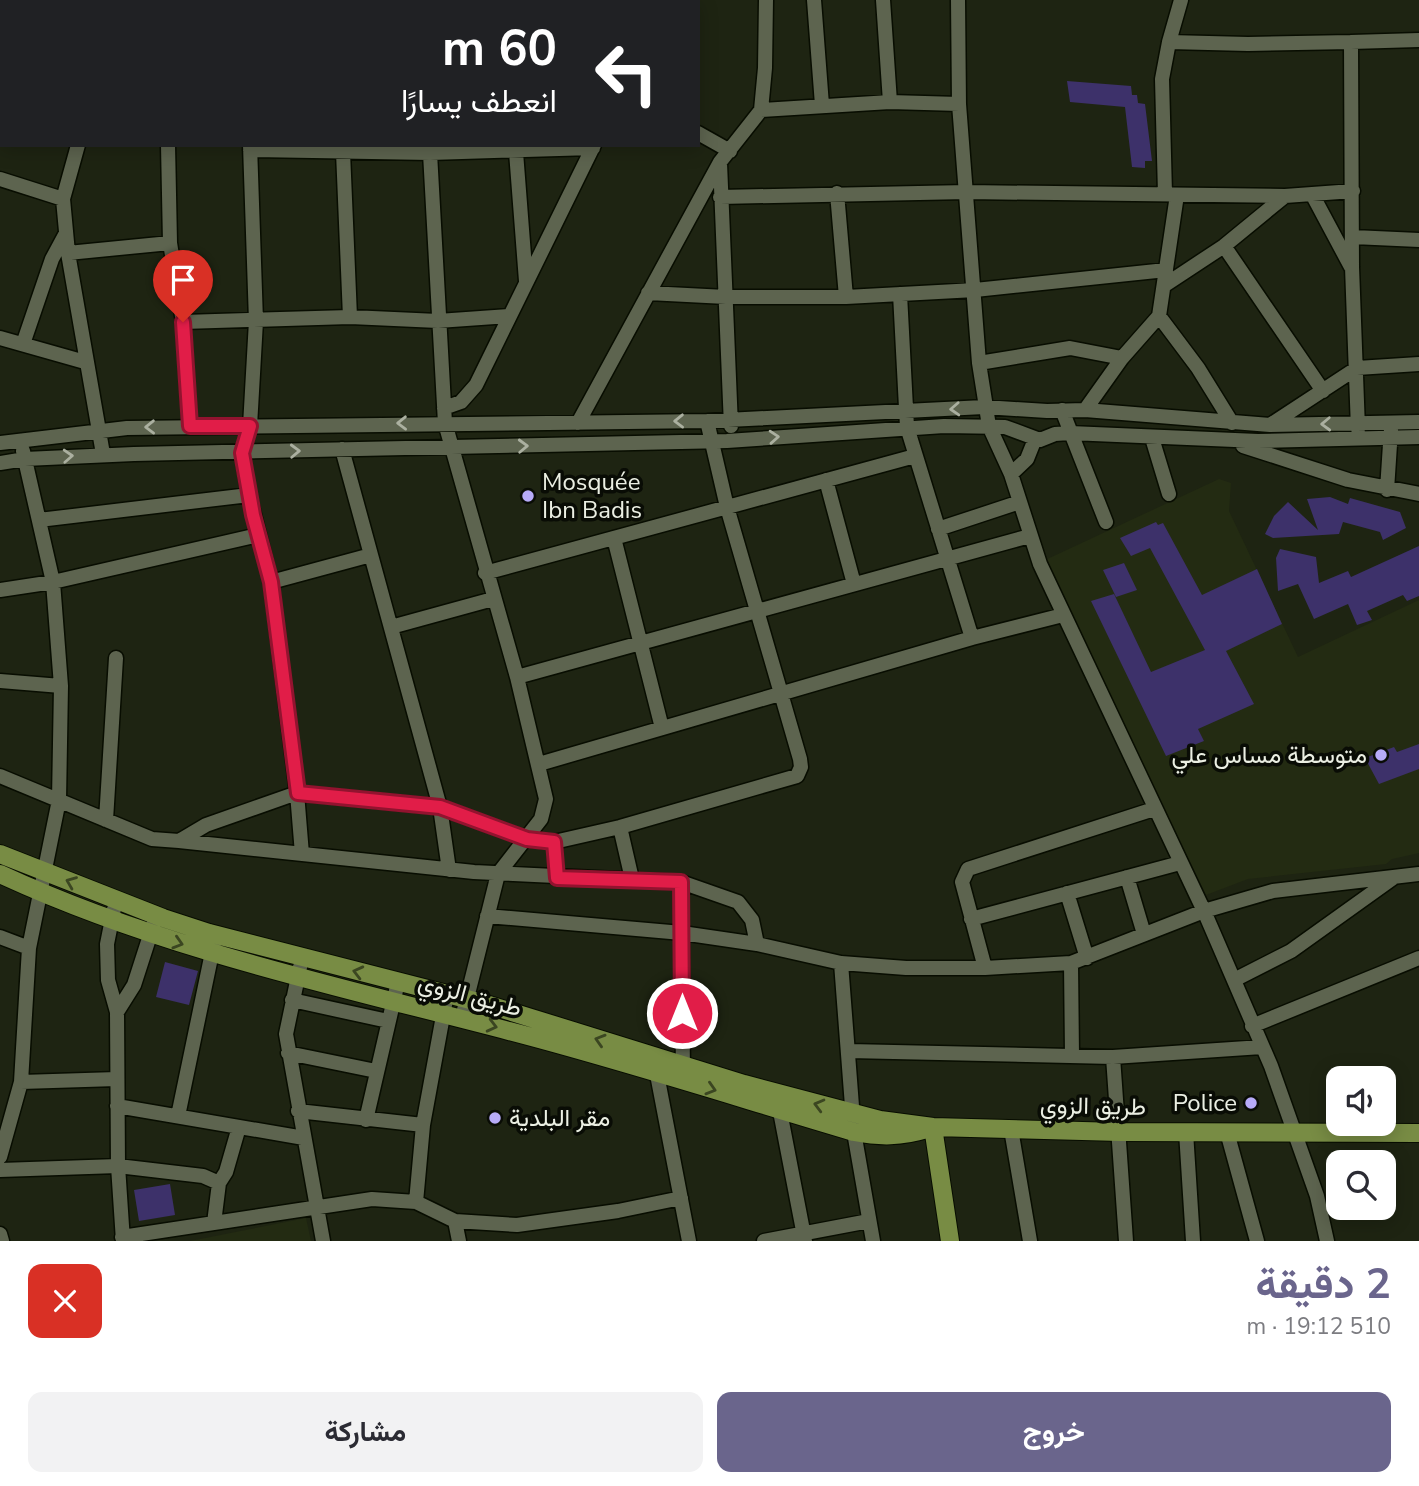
<!DOCTYPE html>
<html lang="ar">
<head>
<meta charset="utf-8">
<style>
	:root { --surface:#fff; --page:#f2f2f3; --text:#2b2b33; --muted:#7c7c81; --accent:#6a658c }
	body { margin:0; font-family:"Nunito Sans",Vazirmatn,sans-serif; background:var(--page); color:var(--text); direction:rtl; height:100vh; display:flex; flex-direction:column; font-size:26px; white-space:nowrap }
	* { box-sizing:border-box; margin:0 }
	p { font-size:23px; color:var(--muted) }
	.icon { flex:none; width:38px; height:38px; fill:none; stroke:currentColor; stroke-width:2; stroke-linecap:round; stroke-linejoin:round }
	.map { position:relative; height:1241px; overflow:hidden; direction:ltr }
	.panel { display:flex; flex-direction:column; background:var(--surface); flex:1 }
	.panel>* { flex:none }
	.banner { position:absolute; left:0px; top:0px; width:700px; height:147px; box-shadow:0 4px 18px #0003; direction:rtl; background:#202124; color:#fff; overflow:hidden }
	.fabs { position:absolute; left:1326px; top:1066px; display:grid; gap:14px }
	.fabs a { display:grid; place-items:center; width:70px; height:70px; border-radius:14px; background:var(--surface); box-shadow:0 4px 18px #0003; font-size:35px }
	.pin { position:absolute; display:grid; place-items:center; width:60px; height:60px; color:#fff; margin:-72px -30px; border-radius:50% 50% 50% 0; rotate:-45deg; box-shadow:0 0 7px #0007 }
	.pin .icon { rotate:45deg }
	.me { position:absolute; width:77px; margin:-38px; rotate:0deg; stroke-linejoin:round; filter:drop-shadow(0 0 5px #0008) }
	.turn { display:flex; align-items:center; gap:24px; height:147px; padding:0 28px; font-size:32px }
	.turn .icon { width:91px; height:91px; stroke-width:2.5 }
	.turn b { display:block; font-size:49px; line-height:60px }
	.round { display:grid; place-items:center; flex:none; width:74px; height:74px; border-radius:14px; background:var(--page) }
	.head { display:flex; align-items:center; justify-content:space-between; height:119px; padding:0 28px }
	h1 { font-size:42px; font-weight:700; line-height:52px; color:var(--accent) }
	.button { display:flex; gap:14px; margin-top:auto; padding:14px 28px }
	.button a { flex:1; height:80px; border-radius:14px; background:var(--accent); color:#fff; font-size:28px; font-weight:700; line-height:80px; text-align:center }
	.button a+a { background:var(--page); color:var(--text) }
	.map>svg:first-child { display:block }
	.built { fill:#232b12 }
	.building { fill:#3d316a }
	.lines { fill:none; stroke-linecap:round; stroke-linejoin:round }
	.minor-casing { stroke:#080d01; stroke-width:17 }
	.major-casing { stroke:#080d01; stroke-width:20 }
	.minor { stroke:#5d644f; stroke-width:14 }
	.major { stroke:#788c44; stroke-width:18 }
	.oneway { stroke:#abb0a0 }
	.oneway2 { stroke:#3b4621 }
	.route-casing { stroke:#92132f; stroke-width:18 }
	.route { stroke:#e11d48; stroke-width:12 }
	.poi-dot { fill:#b7abf8; stroke:#090c05; stroke-width:2.5 }
	.labels { text-anchor:middle; dominant-baseline:central; stroke-width:7; stroke-linejoin:round; paint-order:stroke }
	.poi-label { font-size:24px; fill:#ebefe3; stroke:#090c05; text-anchor:start }
	.street-label { font-size:24px; fill:#ebefe3; stroke:#090c05 }
</style>
</head>
<body>
<div class="map">
<svg width="1419" height="1241" viewBox="0 0 1419 1241">
	<rect width="100%" height="100%" fill="#1e2412"/>
	<path class="built" d="M1219 479 1231 483 1229 511 1298 657 1419 600V853L1392 859 1386 864 1248 879 1206 895 1043 561Z
		M306 1218 311 1241H190Z"/>
	<path class="building" d="M1067 81 1131 86 1132 95H1137L1138 103 1145 104 1152 161H1145V168L1132 167 1125 107 1070 102Z
		M1330 497 1348 504 1350 498 1400 512 1406 528 1383 540 1380 532 1343 522 1339 534 1273 538 1265 534 1274 516 1288 502 1318 530 1307 499Z
		M1156 522 1158 525 1163 523 1202 595 1257 569 1282 624 1226 651 1254 704 1198 729 1204 741 1166 756 1091 601 1114 594 1151 672 1205 650 1150 548 1131 556 1120 538Z
		M1419 546V596L1407 601 1403 595 1367 611 1372 620 1357 625 1348 604 1314 619 1298 584 1278 591 1276 558 1280 549 1316 557 1319 583 1348 571 1351 577Z
		M1124 563 1137 590 1116 597 1103 570Z
		M1419 744V769L1379 784 1365 758 1394 747 1397 752Z
		M165 962 198 971 189 1005 156 997Z
		M170 1184 175 1215 139 1221 134 1190Z"/>
	<g class="lines">
		<g class="minor-casing">
			<path id="minor" d="M89 0V2
				M232 0V2
				M322 0V2
				M814 0 822 105
				M883 0 890 102
				M958 0 959 104 979 363 989 426 1011 474 1040 564 1204 911 1271 1066 1317 1196 1327 1241
				M663 2 664 0
				M0 5 2 6
				M1169 42 1181 0
				M0 72 2 66
				M761 110 890 102 959 104
				M698 133 730 151
				M78 145 63 199 68 253 103 454
				M168 145 170 243 183 322 190 426
				M250 145 256 321 250 426 242 453 249 495 271 582 297 793 440 807 527 839 554 842 620 827 797 776 801 767 800 759 727 507 707 421
				M250 150 430 153 593 148
				M343 152 350 317
				M516 152 526 281
				M430 153 445 423 517 677 546 799 541 819 498 874 462 1018
				M720 163 731 426
				M0 179 63 199
				M837 193 846 297
				M1165 194 1162 79 1169 42 1248 44 1351 42
				M1312 194 1351 267
				M720 197 967 192 1285 196 1353 191
				M1353 237 1419 240
				M1224 246 1323 391
				M68 253 170 243
				M1165 285 1224 246 1285 196
				M648 293 726 297H846L975 290 1166 270
				M900 294 907 427 972 638
				M1159 316 1198 368 1232 423
				M183 322 350 317 438 321 509 316
				M0 338 85 362
				M23 344 52 259 66 233
				M979 363 1070 348 1122 358
				M444 408 461 402 476 385 594 145
				M1062 410 1106 522
				M1085 410 1122 358 1159 316 1177 195
				M578 423 720 162 761 110 765 68 766 0
				M1270 425 1357 368 1419 364
				M1358 429 1352 267 1351 42 1419 40
				M1152 438 1169 494
				M0 443 127 428 707 421 984 407 1047 411 1085 410 1270 425 1419 422
				M1243 446 1348 480 1419 494
				M342 449 440 807 449 870
				M0 463 25 459 134 454 727 441 944 426 1005 427 1040 440 1055 434 1070 433 1258 441 1419 437
				M1011 474 1027 459 1035 439
				M826 480 854 584
				M1387 490 1391 429
				M39 520 249 495
				M938 529 1020 502
				M614 538 662 728
				M485 573 915 456
				M271 582 371 555
				M0 590 53 582 258 535
				M391 627 493 599
				M517 677 1030 536
				M0 681 61 686
				M539 764 972 638 1063 615
				M0 776 152 839 179 841 206 825 297 793 302 854
				M106 820 116 658
				M620 827 632 879
				M179 841 474 872 681 882 738 902 752 920 757 944
				M554 842 557 878
				M1127 877 1144 934
				M681 882 683 1073
				M1067 893 1087 958
				M114 909 107 944 108 980 117 1012 118 1166 123 1241
				M487 916 682 933 757 944 841 963 906 968H985L1071 963 1204 911 1273 891 1419 874
				M971 919 1180 863
				M0 937 29 948
				M841 963 854 1132 873 1241
				M1071 963 1072 1055
				M300 967 286 1034 323 1241
				M985 968 962 882 968 869 1154 809
				M1234 980 1291 951 1393 878
				M292 1000 388 1021
				M117 1012 134 985 154 923
				M1252 1026 1419 958
				M849 1051 1113 1057 1262 1047
				M288 1053 376 1071
				M1113 1057 1126 1241
				M655 1064 689 1241
				M21 1082 117 1079
				M778 1101 805 1241
				M117 1106 304 1138
				M298 1111 423 1125
				M178 1116 214 943
				M366 1120 398 982
				M1011 1129 1030 1241
				M1186 1132 1193 1241
				M1227 1132 1257 1241
				M0 1157 21 1082 29 948 59 800 61 686 53 582 23 451
				M0 1170 118 1166 203 1176 219 1183 214 1223
				M219 1183 226 1172 239 1127
				M416 1202 423 1125 447 994
				M455 1221 459 1241
				M0 1234 2 1241
				M122 1237 372 1199 416 1202 455 1221 517 1225 618 1211 681 1198
				M764 1241 869 1221"/>
		</g>
		<g class="major-casing">
			<path id="major" d="M0 854 163 918 209 933 486 1004 744 1084 880 1120 933 1127 1120 1132 1419 1133
				M0 874C162 949 337 986 509 1031 625 1061 739 1098 854 1132 880 1137 901 1137 927 1129
				M933 1127 950 1241"/>
		</g>
		<use href="#minor" class="minor"/>
		<use href="#major" class="major"/>
	</g>
	<defs><path id="oneway-chevron" d="M-2-3.5L2.5 0L-2 3.5" fill="none" stroke-width="1.6" stroke-linecap="round" stroke-linejoin="round" transform="scale(1.75)"/></defs>
	<g class="oneway">
		<use href="#oneway-chevron" transform="translate(955 409) rotate(177)"/>
		<use href="#oneway-chevron" transform="translate(679 421) rotate(179)"/>
		<use href="#oneway-chevron" transform="translate(402 423) rotate(179)"/>
		<use href="#oneway-chevron" transform="translate(1326 424) rotate(178)"/>
		<use href="#oneway-chevron" transform="translate(150 427) rotate(179)"/>
		<use href="#oneway-chevron" transform="translate(774 437) rotate(-4)"/>
		<use href="#oneway-chevron" transform="translate(523 446) rotate(-2)"/>
		<use href="#oneway-chevron" transform="translate(295 451) rotate(-2)"/>
		<use href="#oneway-chevron" transform="translate(68 456) rotate(-3)"/>
	</g>
	<g class="oneway2">
		<use href="#oneway-chevron" transform="translate(71 882) rotate(-158)"/>
		<use href="#oneway-chevron" transform="translate(178 943) rotate(17)"/>
		<use href="#oneway-chevron" transform="translate(358 972) rotate(-166)"/>
		<use href="#oneway-chevron" transform="translate(492 1026) rotate(14)"/>
		<use href="#oneway-chevron" transform="translate(600 1040) rotate(-163)"/>
		<use href="#oneway-chevron" transform="translate(711 1089) rotate(17)"/>
		<use href="#oneway-chevron" transform="translate(819 1105) rotate(-165)"/>
	</g>
	<g class="lines">
		<g class="route-casing">
			<path id="route" d="M183 322 190 426H250L242 453 253 515 271 582 298 793 440 807 527 839 554 842 557 878 681 882 682 1013"/>
		</g>
		<use href="#route" class="route"/>
	</g>
	<g class="poi-dot">
		<circle cx="528" cy="496" r="7"/>
		<circle cx="1381" cy="755" r="7"/>
		<circle cx="1251" cy="1103" r="7"/>
		<circle cx="495" cy="1118" r="7"/>
	</g>
	<g class="labels">
		<g class="poi-label">
			<text x="542" y="482">Mosquée<tspan x="542" dy="28">Ibn Badis</tspan></text>
			<text x="1367" y="755" text-anchor="end">متوسطة مساس علي</text>
			<text x="1237" y="1103" text-anchor="end">Police</text>
			<text x="509" y="1118">مقر البلدية</text>
		</g>
		<g class="street-label">
			<text transform="translate(470 995) rotate(15)">طريق الزوي</text>
			<text transform="translate(1093 1106) rotate(1)">طريق الزوي</text>
		</g>
	</g>
</svg>
<div class="fabs">
<a><svg class="icon" aria-label="sound" viewBox="0 0 24 24"><path d="M4 9h4l5-4v14l-5-4H4zM17 9q2 3 0 6"/></svg></a>
<a><svg class="icon" aria-label="search" viewBox="0 0 24 24"><circle cx="10" cy="10" r="6"/><path d="M15 15l6 6"/></svg></a>
</div>
<div class="pin" style="left:183px;top:322px;background:#d93025"><svg class="icon" aria-label="arrive" viewBox="0 0 24 24"><path d="M6 21V4h12l-3 4 3 4H6"/></svg></div>
<svg class="me" style="left:682px;top:1013px" viewBox="-20 -20 40 40"><circle r="17" fill="#e11d48" stroke="#fff" stroke-width="3"/><path d="M0-11L8 9 0 5-8 9z" fill="#fff"/></svg>
<div class="banner">
<div class="turn"><svg class="icon" aria-label="left" viewBox="0 0 24 24"><path d="M17 20v-9H6M10 6l-5 5 5 5"/></svg><div><b>60 m</b>انعطف يسارًا</div></div>
</div>
</div>
<section class="panel">
<div class="head"><div><h1>2 دقيقة</h1><p>510 m · 19:12</p></div><a class="round" style="background:#d93025;color:#fff"><svg class="icon" aria-label="close" viewBox="0 0 24 24"><path d="M6 6l12 12M18 6L6 18"/></svg></a></div>
<div class="button"><a>خروج</a><a>مشاركة</a></div>
</section>
</body>
</html>
